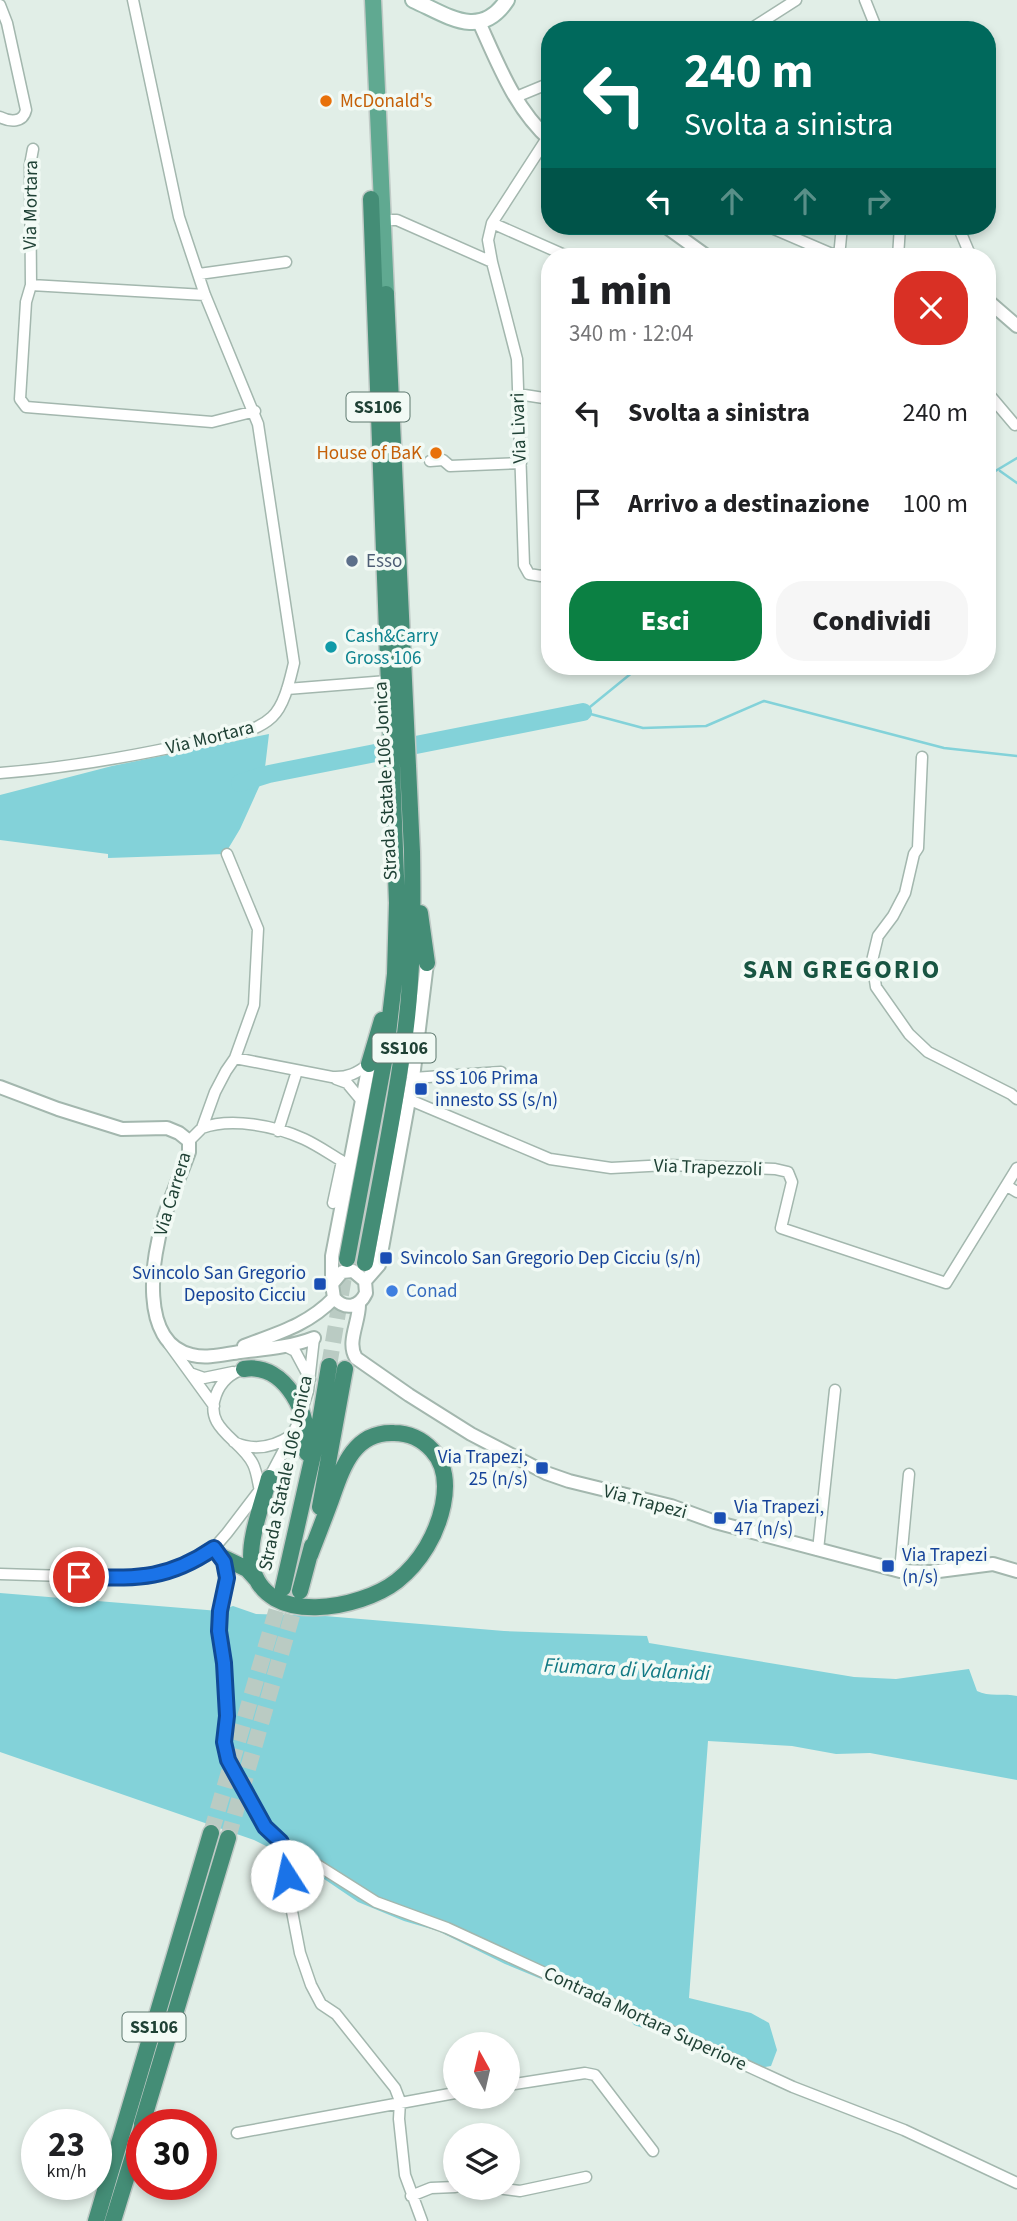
<!DOCTYPE html>
<html lang="it">
<head>
<meta charset="utf-8">
<style>
	:root { --surface:#fff; --page:#f6f6f6; --text:#202124; --muted:#757577; --accent:#0b8043 }
	body { margin:0; font-family:"Source Sans 3",sans-serif; background:var(--page); color:var(--text); height:100vh; display:flex; flex-direction:column; font-size:26px; white-space:nowrap }
	* { box-sizing:border-box; margin:0 }
	p { font-size:23px; color:var(--muted) }
	.icon { flex:none; width:38px; height:38px; fill:none; stroke:currentColor; stroke-width:2; stroke-linecap:round; stroke-linejoin:round }
	.map { position:relative; flex:1; overflow:hidden }
	.sheet { position:absolute; left:541px; top:248px; width:455px; height:427px; display:flex; flex-direction:column; background:var(--surface); border-radius:28px; box-shadow:0 4px 10px #0003 }
	.sheet>* { flex:none }
	.banner { position:absolute; left:541px; top:21px; width:455px; height:214px; border-radius:28px; box-shadow:0 4px 10px #0003; background:#00695c; color:#fff; overflow:hidden }
	.needle { width:46px; rotate:352deg }
	.fabs { position:absolute; left:443px; top:2032px; display:grid; gap:14px }
	.fabs a { display:grid; place-items:center; width:77px; height:77px; border-radius:50%; background:var(--surface); box-shadow:0 4px 10px #0003; font-size:35px }
	.speed { position:absolute; left:21px; top:2109px; display:flex; gap:14px; font-size:35px; font-weight:700; text-align:center }
	.speed>* { display:grid; place-content:center; width:91px; height:91px; border-radius:50%; background:var(--surface); box-shadow:0 4px 10px #0003; line-height:1 }
	.speed small { font-size:18px; font-weight:400 }
	.speed .limit { border:10px solid #d22; background:#fff; color:#111 }
	.pin { position:absolute; display:grid; place-items:center; width:60px; height:60px; color:#fff; margin:-30px; border:4px solid #fff; border-radius:50%; box-shadow:0 2px 7px #0007 }
	.me { position:absolute; width:77px; margin:-38px; rotate:350deg; stroke-linejoin:round; filter:drop-shadow(0 0 5px #0008) }
	.turn { display:flex; align-items:center; gap:24px; height:147px; padding:0 28px; font-size:32px }
	.turn .icon { width:91px; height:91px; stroke-width:2.5 }
	.turn b { display:block; font-size:49px; line-height:60px }
	.lanes { display:flex; align-items:center; height:66px; padding:0 28px; background:#0003; justify-content:center; gap:35px; direction:ltr }
	.lanes .off { opacity:.35 }
	.round { display:grid; place-items:center; flex:none; width:74px; height:74px; border-radius:28px; background:var(--page) }
	.headline { display:flex; align-items:center; justify-content:space-between; height:119px; padding:0 28px }
	h1 { font-size:42px; font-weight:800; line-height:52px }
	.action { display:flex; gap:14px; margin-top:auto; padding:14px 28px }
	.action a { flex:1; height:80px; border-radius:28px; background:var(--accent); color:#fff; font-size:28px; font-weight:800; line-height:80px; text-align:center }
	.action a+a { background:var(--page); color:var(--text) }
	ul { padding:0; list-style:none }
	li { display:flex; align-items:center; gap:21px; height:91px; padding:0 28px }
	li div { flex:1 }
	li b { display:block; font-size:26px }
	li em { font-style:normal }
	.map>svg:first-child { display:block }
	.water { fill:#83d2d9 }
	.lines { fill:none; stroke-linecap:round; stroke-linejoin:round }
	.stream { stroke:#83d2d9; stroke-width:2.5 }
	.river { stroke:#83d2d9; stroke-width:18 }
	.trunk-tunnel { stroke:#bacbc3; stroke-width:16; stroke-dasharray:16 8; stroke-linecap:butt }
	.minor-casing { stroke:#a3b7ae; stroke-width:13 }
	.tertiary-casing { stroke:#a3b7ae; stroke-width:16 }
	.secondary-casing { stroke:#9ebbaf; stroke-width:18 }
	.primary-casing { stroke:#c0cac6; stroke-width:19 }
	.trunk-casing { stroke:#c0cac6; stroke-width:19 }
	.minor { stroke:#fff; stroke-width:10 }
	.tertiary { stroke:#fff; stroke-width:12 }
	.secondary { stroke:#fff; stroke-width:14 }
	.primary { stroke:#60a991; stroke-width:16 }
	.trunk { stroke:#448d76; stroke-width:16 }
	.minor-bridge-casing { stroke:#a3b7ae; stroke-width:13; stroke-linecap:butt }
	.minor-bridge { stroke:#fff; stroke-width:10 }
	.route-casing { stroke:#114b97; stroke-width:18 }
	.route { stroke:#1a73e8; stroke-width:12 }
	.food-dot { fill:#e8710a; stroke:#f2faf5; stroke-width:2.5 }
	.service-dot { fill:#5c6f8a; stroke:#f2faf5; stroke-width:2.5 }
	.culture-dot { fill:#0f9aa8; stroke:#f2faf5; stroke-width:2.5 }
	.transit-dot { fill:#1a4fb4; stroke:#f2faf5; stroke-width:2.5 }
	.shop-dot { fill:#3f7fe0; stroke:#f2faf5; stroke-width:2.5 }
	.labels { text-anchor:middle; dominant-baseline:central; stroke-width:7; stroke-linejoin:round; paint-order:stroke }
	.shield { fill:#f2faf5; stroke:#5e786f; stroke-width:2 }
	.shield-label { font-size:18px; font-weight:bold; fill:#1f4135 }
	.food-label { font-size:19px; fill:#c56008; stroke:#f2faf5; text-anchor:start }
	.street-label { font-size:19px; fill:#1f4135; stroke:#f2faf5 }
	.service-label { font-size:19px; fill:#4e5e75; stroke:#f2faf5; text-anchor:start }
	.culture-label { font-size:19px; fill:#0d838f; stroke:#f2faf5; text-anchor:start }
	.transit-label { font-size:19px; fill:#164399; stroke:#f2faf5; text-anchor:start }
	.shop-label { font-size:19px; fill:#366cbe; stroke:#f2faf5; text-anchor:start }
	.water-label { font-size:21px; font-style:italic; fill:#127984; stroke:#f2faf5 }
	.district-label { font-size:26px; font-weight:bold; letter-spacing:2px; fill:#185542; stroke:#f2faf5 }
</style>
</head>
<body>
<div class="map">
<svg width="1017" height="2221" viewBox="0 0 1017 2221">
	<rect width="100%" height="100%" fill="#e1eee7"/>
	<path class="water" d="M269 734 264 776 240 829 225 854 108 858V854L0 840V795L112 766Z
		M0 1593 219 1611 233 1606 256 1614 325 1616 504 1631 647 1636 649 1643 854 1677 896 1679 969 1669 977 1691C988 1697 1005 1693 1017 1696V1780L870 1753 836 1754 792 1746 708 1741 689 1998 751 2013 769 2023 777 2050 771 2066 759 2068 694 2040 672 2038 634 2025 626 2014 505 1964 438 1931 404 1921 358 1902 302 1864 254 1840 0 1752Z"/>
	<g class="lines">
		<path class="stream" d="M1000 471 1017 483
			M987 476 1017 458
			M585 711 639 667
			M583 712 643 728 706 726 764 701 944 748 1017 756"/>
		<path class="river" d="M240 783 269 774 583 712"/>
		<path class="trunk-tunnel" d="M329 1366 347 1259
			M211 1833 283 1588
			M228 1838 298 1595"/>
		<g class="minor-casing">
			<path id="minor" d="M865 0 877 30
				M0 5 7 23 26 110C23 123 10 122 0 117
				M749 30 796 0
				M516 97 550 83
				M33 149 30 165 31 285 26 302 20 399 26 407 212 422 255 411
				M383 220H397L492 262 517 359 524 565 529 574 541 576 550 573
				M492 223 547 138
				M767 226 839 257
				M958 226 971 257
				M839 257 842 226
				M898 257 900 226
				M492 262 488 240 492 223 569 257
				M199 274 286 262
				M31 285 205 295
				M987 392 1015 425
				M518 394 550 399
				M430 461 443 460 450 466 521 463
				M287 689 387 681
				M922 757 918 848 914 854 905 893 893 916 878 936 872 961 876 987 909 1034 928 1052 1011 1094 1017 1099
				M0 773C68 768 135 756 202 741 225 736 254 734 272 717 285 705 290 679 294 663L258 424 205 295 179 217 133 0
				M235 1058 332 1077C348 1078 357 1073 369 1064
				M413 1078 501 1072
				M336 1079 347 1083 362 1101
				M410 1100 550 1159 611 1168 667 1165 775 1169 788 1172 792 1182 781 1228 946 1283 1017 1168
				M202 1128C231 1117 276 1126 304 1139 317 1145 330 1154 342 1161L333 1203
				M278 1131 297 1071
				M189 1141 202 1128 215 1092 226 1071 235 1058 254 1005 258 929 227 854
				M1007 1186 1017 1192
				M169 1344 214 1406
				M285 1346 295 1351 310 1379
				M244 1369C231 1373 221 1381 216 1395 203 1429 241 1439 253 1464 257 1472 258 1483 260 1491
				M190 1373 204 1378 233 1372
				M308 1391 314 1338
				M234 1442C255 1452 274 1447 292 1435
				M214 1548 224 1562 227 1579 220 1611 219 1631 224 1663 227 1716 224 1743 227 1760 265 1827 281 1842 376 1902 447 1928 793 2087 904 2130 1017 2183
				M818 1550 835 1390
				M900 1571 909 1474
				M0 1574 132 1578 158 1575 181 1568 214 1548 227 1533 269 1478 297 1425
				M281 1842V1854L300 1953 311 1985 321 2004 336 2014 395 2088 400 2101 399 2119 405 2175 422 2221
				M508 2085 585 2073 595 2075 653 2151
				M237 2133 455 2093
				M497 2188 520 2191 586 2177
				M411 2196 431 2188 455 2187"/>
		</g>
		<g class="tertiary-casing">
			<path id="tertiary" d="M479 22C498 64 515 109 550 140
				M665 226 708 257
				M987 300 1017 326
				M0 1087 58 1109 122 1129 167 1128 179 1133 189 1141V1152C181 1174 171 1196 164 1218 152 1256 138 1343 192 1355 207 1359 225 1354 240 1352 265 1349 291 1347 314 1338
				M365 1281 353 1271 342 1272 332 1284 334 1298C345 1310 359 1308 366 1293L365 1281 379 1265 413 1078 427 963
				M332 1284V1256L369 1064
				M359 1303C360 1321 346 1342 356 1358L409 1395 471 1434 546 1473 569 1481 671 1506 715 1522 900 1571 931 1572 993 1564 1017 1571
				M244 1346C278 1333 308 1325 334 1298"/>
		</g>
		<g class="secondary-casing">
			<path id="secondary" d="M413 0C447 15 480 41 507 0"/>
		</g>
		<g class="primary-casing">
			<path id="primary" d="M373 0 386 294"/>
		</g>
		<g class="trunk-casing">
			<path id="trunk" d="M420 913 427 963
				M369 1064 382 1020
				M347 1259 386 1051 395 974 397 903 371 199
				M365 1263C378 1192 393 1120 403 1048 413 983 413 917 412 852L386 294
				M244 1369C286 1362 312 1417 307 1453
				M269 1478C263 1502 247 1542 252 1566 265 1628 361 1609 397 1581 421 1562 437 1534 443 1505 447 1485 446 1465 432 1450 422 1439 408 1433 394 1433 353 1431 342 1469 331 1500 324 1519 317 1537 310 1555
				M320 1507 345 1369
				M220 1556 247 1569 256 1579
				M283 1588 318 1433 329 1366
				M300 1591 312 1546
				M142 2124 228 1838
				M96 2221 211 1833
				M113 2221 142 2127"/>
		</g>
		<use href="#minor" class="minor"/>
		<use href="#tertiary" class="tertiary"/>
		<use href="#secondary" class="secondary"/>
		<use href="#primary" class="primary"/>
		<use href="#trunk" class="trunk"/>
		<g class="minor-bridge-casing">
			<path id="minor-bridge" d="M297 1425 308 1391"/>
		</g>
		<use href="#minor-bridge" class="minor-bridge"/>
	</g>
	<g class="lines">
		<g class="route-casing">
			<path id="route" d="M79 1577C135 1578 166 1581 214 1548L224 1562 227 1578 220 1611 219 1631 224 1663 227 1716 224 1742 228 1760 265 1827 281 1842V1854L287 1876"/>
		</g>
		<use href="#route" class="route"/>
	</g>
	<g class="food-dot">
		<circle cx="326" cy="101" r="7"/>
		<circle cx="436" cy="453" r="7"/>
	</g>
	<circle class="service-dot" cx="352" cy="561" r="7"/>
	<circle class="culture-dot" cx="331" cy="647" r="7"/>
	<g class="transit-dot">
		<rect x="414" y="1082" width="14" height="14" rx="3.5"/>
		<rect x="379" y="1251" width="14" height="14" rx="3.5"/>
		<rect x="313" y="1277" width="14" height="14" rx="3.5"/>
		<rect x="535" y="1461" width="14" height="14" rx="3.5"/>
		<rect x="713" y="1511" width="14" height="14" rx="3.5"/>
		<rect x="881" y="1559" width="14" height="14" rx="3.5"/>
	</g>
	<circle class="shop-dot" cx="392" cy="1291" r="7"/>
	<g class="labels">
		<g class="shield">
			<rect x="346.5" y="392.5" width="63" height="29" rx="5"/>
			<rect x="372.5" y="1033.5" width="63" height="29" rx="5"/>
			<rect x="122.5" y="2012.5" width="63" height="29" rx="5"/>
		</g>
		<g class="shield-label">
			<text x="378" y="407">SS106</text>
			<text x="404" y="1048">SS106</text>
			<text x="154" y="2027">SS106</text>
		</g>
		<g class="food-label">
			<text x="340" y="101">McDonald's</text>
			<text x="422" y="453" text-anchor="end">House of BaK</text>
		</g>
		<g class="street-label">
			<text transform="translate(31 205) rotate(-89)">Via Mortara</text>
			<text transform="translate(519 428) rotate(-92)">Via Livari</text>
			<text transform="translate(210 738) rotate(-14)">Via Mortara</text>
			<text transform="translate(386 781) rotate(-93)">Strada Statale 106 Jonica</text>
			<text transform="translate(708 1168) rotate(2)">Via Trapezzoli</text>
			<text transform="translate(173 1194) rotate(-73)">Via Carrera</text>
			<text transform="translate(286 1473) rotate(-78)">Strada Statale 106 Jonica</text>
			<text transform="translate(645 1502) rotate(15)">Via Trapezi</text>
			<text transform="translate(645 2019) rotate(25)">Contrada Mortara Superiore</text>
		</g>
		<g class="service-label">
			<text x="366" y="561">Esso</text>
		</g>
		<g class="culture-label">
			<text x="345" y="636">Cash&amp;Carry<tspan x="345" dy="22">Gross 106</tspan></text>
		</g>
		<g class="transit-label">
			<text x="435" y="1078">SS 106 Prima<tspan x="435" dy="22">innesto SS (s/n)</tspan></text>
			<text x="400" y="1258">Svincolo San Gregorio Dep Cicciu (s/n)</text>
			<text x="306" y="1273" text-anchor="end">Svincolo San Gregorio<tspan x="306" dy="22">Deposito Cicciu</tspan></text>
			<text x="528" y="1457" text-anchor="end">Via Trapezi,<tspan x="528" dy="22">25 (n/s)</tspan></text>
			<text x="734" y="1507">Via Trapezi,<tspan x="734" dy="22">47 (n/s)</tspan></text>
			<text x="902" y="1555">Via Trapezi<tspan x="902" dy="22">(n/s)</tspan></text>
		</g>
		<g class="shop-label">
			<text x="406" y="1291">Conad</text>
		</g>
		<g class="water-label">
			<text transform="translate(627 1669) rotate(3)">Fiumara di Valanidi</text>
		</g>
		<g class="district-label">
			<text x="842" y="969">SAN GREGORIO</text>
		</g>
	</g>
</svg>
<div class="fabs">
<a><svg class="needle" viewBox="-14 -14 28 28"><path d="M0-13l5 13h-10z" fill="#e53935"/><path d="M0 13l5-13h-10z" fill="#757577"/></svg></a>
<a><svg class="icon" aria-label="layers" viewBox="0 0 24 24"><path d="M12 4l9 5-9 5-9-5zM3 14l9 5 9-5"/></svg></a>
</div>
<div class="speed"><div>23<small>km/h</small></div><div class="limit">30</div></div>
<div class="pin" style="left:79px;top:1577px;background:#d93025"><svg class="icon" aria-label="arrive" viewBox="0 0 24 24"><path d="M6 21V4h12l-3 4 3 4H6"/></svg></div>
<svg class="me" style="left:287px;top:1876px" viewBox="-20 -20 40 40"><circle r="19" fill="#fff"/><path d="M0-13L10 11 0 6-10 11z" fill="#1a73e8"/></svg>
<div class="banner">
<div class="turn"><svg class="icon" aria-label="left" viewBox="0 0 24 24"><path d="M17 20v-9H6M10 6l-5 5 5 5"/></svg><div><b>240 m</b>Svolta a sinistra</div></div>
<div class="lanes"><svg class="icon" aria-label="left" viewBox="0 0 24 24"><path d="M17 20v-9H6M10 6l-5 5 5 5"/></svg><svg class="icon off" aria-label="ahead" viewBox="0 0 24 24"><path d="M12 20V5M6 11l6-6 6 6"/></svg><svg class="icon off" aria-label="ahead" viewBox="0 0 24 24"><path d="M12 20V5M6 11l6-6 6 6"/></svg><svg class="icon off" aria-label="right" viewBox="0 0 24 24"><path d="M7 20v-9h11M14 6l5 5-5 5"/></svg></div>
</div>
<section class="sheet">
<div class="headline"><div><h1>1 min</h1><p>340 m · 12:04</p></div><a class="round" style="background:#d93025;color:#fff"><svg class="icon" aria-label="close" viewBox="0 0 24 24"><path d="M6 6l12 12M18 6L6 18"/></svg></a></div>
<ul>
<li><svg class="icon" aria-label="left" viewBox="0 0 24 24"><path d="M17 20v-9H6M10 6l-5 5 5 5"/></svg><div><b>Svolta a sinistra</b></div><em>240 m</em></li>
<li><svg class="icon" aria-label="arrive" viewBox="0 0 24 24"><path d="M6 21V4h12l-3 4 3 4H6"/></svg><div><b>Arrivo a destinazione</b></div><em>100 m</em></li>
</ul>
<div class="action"><a>Esci</a><a>Condividi</a></div>
</section>
</div>
</body>
</html>
